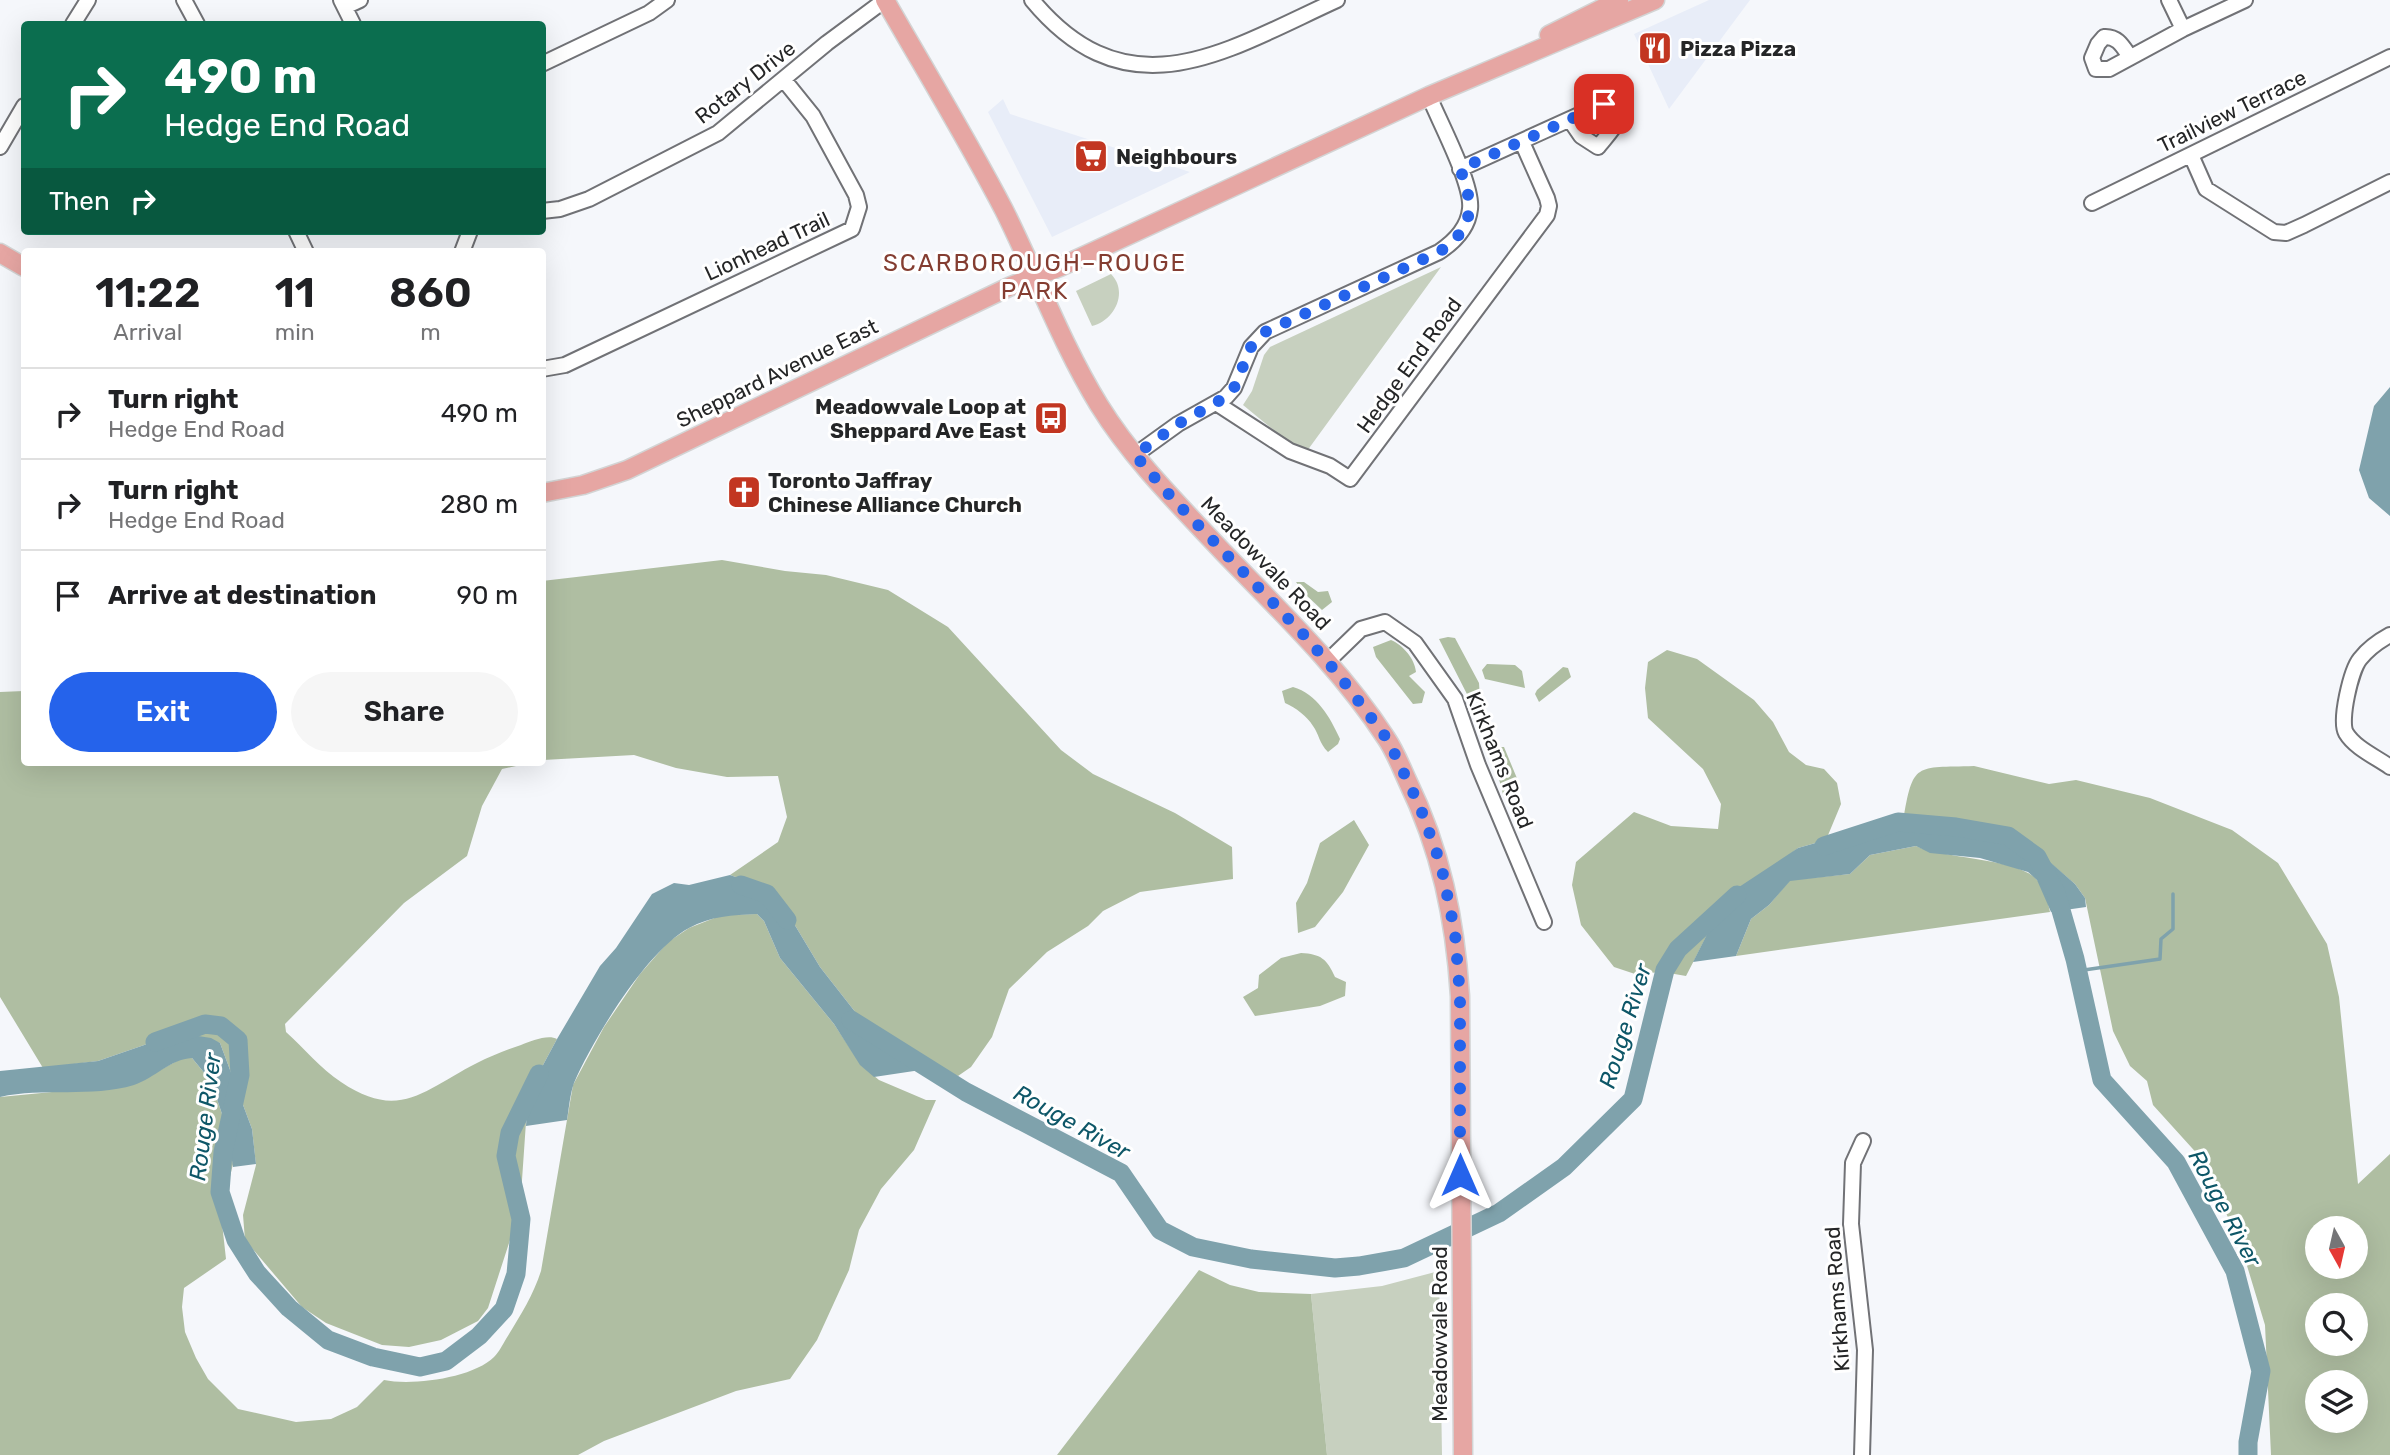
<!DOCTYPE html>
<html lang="en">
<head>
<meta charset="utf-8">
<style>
	:root { --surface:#fff; --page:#f6f6f6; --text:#202124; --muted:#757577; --line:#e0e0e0; --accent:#2563eb }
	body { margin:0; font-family:Rubik,sans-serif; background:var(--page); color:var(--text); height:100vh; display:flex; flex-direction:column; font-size:26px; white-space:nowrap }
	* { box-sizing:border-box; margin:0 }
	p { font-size:23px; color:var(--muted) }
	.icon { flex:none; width:38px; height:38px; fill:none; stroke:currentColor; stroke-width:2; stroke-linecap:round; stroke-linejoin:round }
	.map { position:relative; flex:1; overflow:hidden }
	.sheet { position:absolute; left:21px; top:248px; width:525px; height:518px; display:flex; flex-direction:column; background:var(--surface); border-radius:7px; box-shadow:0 7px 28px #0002 }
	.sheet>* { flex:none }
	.banner { position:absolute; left:21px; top:21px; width:525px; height:214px; border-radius:7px; box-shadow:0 7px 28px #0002; background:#0b6e4f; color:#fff; overflow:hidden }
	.needle { width:46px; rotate:172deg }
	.tools { position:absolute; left:2305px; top:1216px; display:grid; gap:14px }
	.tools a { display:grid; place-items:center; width:63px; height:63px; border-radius:50%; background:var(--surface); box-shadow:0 7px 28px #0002; font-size:35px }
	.pin { position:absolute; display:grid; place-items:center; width:60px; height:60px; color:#fff; margin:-30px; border-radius:14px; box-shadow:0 4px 10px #0006 }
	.me { position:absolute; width:77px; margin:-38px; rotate:0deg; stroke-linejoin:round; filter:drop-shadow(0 0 5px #0008) }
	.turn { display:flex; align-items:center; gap:24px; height:147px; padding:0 28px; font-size:32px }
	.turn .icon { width:91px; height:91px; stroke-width:2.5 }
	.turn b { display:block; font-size:49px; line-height:60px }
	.then { display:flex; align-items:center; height:66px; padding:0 28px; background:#0003; gap:14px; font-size:26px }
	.eta { display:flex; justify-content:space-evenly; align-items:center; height:119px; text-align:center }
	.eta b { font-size:42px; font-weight:600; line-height:49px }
	.cta { display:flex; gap:14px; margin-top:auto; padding:14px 28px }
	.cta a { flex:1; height:80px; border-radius:42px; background:var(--accent); color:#fff; font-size:28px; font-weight:600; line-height:80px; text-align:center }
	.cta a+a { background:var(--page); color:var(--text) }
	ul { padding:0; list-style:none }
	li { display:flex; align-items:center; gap:21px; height:91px; padding:0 28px; border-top:2px solid var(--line) }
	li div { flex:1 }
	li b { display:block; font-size:26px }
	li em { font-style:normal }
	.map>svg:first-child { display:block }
	.built { fill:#e8edf8 }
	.green { fill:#c7d0bf }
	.forest { fill:#afbea2; fill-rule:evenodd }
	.water { fill:#7fa2ac }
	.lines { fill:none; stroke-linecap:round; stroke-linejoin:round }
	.stream { stroke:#7fa2ac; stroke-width:3.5 }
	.river { stroke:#7fa2ac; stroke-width:19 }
	.minor-casing { stroke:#717276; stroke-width:18 }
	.major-casing { stroke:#d3d4d4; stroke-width:21 }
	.minor { stroke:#fff; stroke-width:14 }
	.major { stroke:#e6a6a3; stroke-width:18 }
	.route { stroke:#2563eb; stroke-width:12; stroke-dasharray:0 21.6 }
	.labels { text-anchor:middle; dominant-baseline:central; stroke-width:6; stroke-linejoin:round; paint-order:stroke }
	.poi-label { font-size:21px; font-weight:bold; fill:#252627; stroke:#fff; text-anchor:start }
	.street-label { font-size:21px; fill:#252627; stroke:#fff }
	.water-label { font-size:23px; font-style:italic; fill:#0e5768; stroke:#fff }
	.quarter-label { font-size:24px; letter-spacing:2px; fill:#843d31; stroke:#fff }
</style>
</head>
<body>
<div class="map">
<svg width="2390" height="1455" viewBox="0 0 2390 1455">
	<rect width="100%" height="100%" fill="#f5f7fb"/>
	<path class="built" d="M1709 0H1750L1669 109 1634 34Z
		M1003 99 1010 114 1190 172 1052 237 988 112Z"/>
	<path class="green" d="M1441 267 1307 451 1287 441 1243 405 1252 391 1264 355 1270 347Z
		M1111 274C1129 292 1114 321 1092 326L1076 291Z
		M1439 1271 1442 1455H1327L1311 1294 1382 1286Z"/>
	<path class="forest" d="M722 560 785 571 826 575 888 590 948 627 1061 750 1093 774 1175 813 1232 847 1233 879 1140 892 1103 911 1088 926 1047 952 1009 989 992 1037 971 1067 958 1076 893 1055 885 1050 820 967 787 912 750 882 730 875 778 842 787 817 778 776 727 777 676 768 634 755 543 760 542 581Z
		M1296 582H1304L1318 592 1328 591 1332 602 1322 610 1306 595Z
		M1448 637 1455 638 1479 683 1480 698 1472 704 1439 639Z
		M1391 640C1403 645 1415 659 1416 672L1409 676 1425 692 1422 703 1413 704 1376 657 1373 647Z
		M1667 650 1697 659 1754 700 1773 722 1789 752 1806 765 1824 769 1837 783 1841 804 1826 840 1798 848 1721 908 1686 976 1663 972 1635 974 1614 967 1581 925 1572 885 1576 862 1634 812 1671 826 1718 829 1721 804 1703 769 1648 718 1645 688 1648 662Z
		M1487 664 1515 665 1522 671 1525 688 1485 679 1482 670Z
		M1563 667 1568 668 1571 677 1539 702 1535 694 1537 690Z
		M1293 687C1317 694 1330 717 1340 739L1338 744 1328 752C1319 743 1319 734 1313 726 1307 716 1296 708 1285 703L1282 691Z
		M24 691V763H530L502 769 482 806 467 856 404 903 285 1024 286 1032C304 1048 321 1069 341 1082 400 1122 425 1089 477 1063 491 1056 506 1050 521 1045 531 1041 548 1034 557 1039L528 1093 520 1209 488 1308 478 1321 441 1340 409 1347 382 1345 326 1323 302 1307 245 1240 243 1215 256 1165 252 1129 220 1043 179 1033 98 1061 43 1068 0 997V692Z
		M1494 747H1504L1521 788 1504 798 1495 764Z
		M1974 766 2049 784 2076 780 2150 798 2232 830 2278 863 2327 944 2339 997 2358 1184 2390 1154V1455H2271L2265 1325 2241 1246 2201 1158 2153 1105 2147 1081 2130 1066 2113 1031 2085 898 2075 884 2041 855 1953 824 1915 820 1903 822C1913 761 1915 768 1974 766ZM2317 1228H2356V1267H2317ZM2317 1306H2356V1344H2317ZM2317 1382H2356V1421H2317Z
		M1354 820 1369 845 1343 892 1315 927 1298 933 1296 903 1307 883 1320 843Z
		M1916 846C1943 859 2021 858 2038 881 2044 889 2048 902 2050 912L1736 956 1751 919 1769 905 1790 880 1850 874 1870 855Z
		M757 914 764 921 780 958 834 1024 861 1065 879 1080 926 1100H936L914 1150 881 1189 859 1230 849 1270 817 1340 790 1379 736 1391 604 1441 578 1455H0V1097L135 1084 182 1058H192L211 1081 227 1129 233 1164 221 1214 226 1259 184 1288 182 1307 185 1332 196 1358 208 1379 238 1409 296 1422 331 1419 357 1407 384 1380C412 1386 473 1378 494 1357 499 1352 503 1344 506 1339 520 1316 533 1296 541 1271L573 1085 604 1027 640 974 668 942 689 928 722 915Z
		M1301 953C1321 954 1327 959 1335 977L1346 982 1345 996 1320 1006 1255 1016 1243 997 1258 988 1259 975 1281 958Z
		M1199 1270 1230 1285 1259 1292 1311 1294 1327 1455H1057Z"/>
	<path class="water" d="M2390 387V516L2369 498 2359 470 2374 406Z
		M1915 820 1953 824 2042 855 2075 884 2085 898 2086 907 2051 912 2037 880 2028 872 1980 858 1930 853 1916 846 1870 855 1850 874 1790 881 1769 905 1751 919 1736 956 1693 962 1721 907 1736 889 1798 848 1826 840 1864 836Z
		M730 875 750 882 787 912 820 967 885 1050 893 1055 934 1068 874 1077 860 1065 834 1024 780 958 764 921 757 914C732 915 711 916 689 928 647 950 593 1039 574 1083 570 1094 569 1108 567 1120L526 1126 528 1093 557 1039 600 966 616 948 652 894 674 883 689 885Z
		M179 1033 211 1038 220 1043 252 1129 256 1164 233 1167 227 1129 211 1081 192 1058C170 1059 155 1078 134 1085 91 1098 43 1087 0 1097V1071L98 1061Z"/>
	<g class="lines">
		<path class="stream" d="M2077 971 2160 959 2161 939 2173 929V894"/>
		<path class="river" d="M1824 846 1898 822 1956 827 2008 836 2037 857 2056 893 2075 959 2102 1080 2176 1162 2235 1271 2261 1371 2248 1442V1455
			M741 885 767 894 787 920
			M851 1020 966 1092 1121 1173 1160 1230 1193 1247 1251 1259 1335 1268 1359 1266 1404 1258 1499 1213 1564 1167 1633 1099 1665 970 1678 949 1737 895
			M155 1042 205 1024 221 1026 238 1040 240 1075 223 1152 220 1192 236 1240 257 1273 289 1308 328 1340 373 1357 420 1367 446 1361 479 1336 504 1309 516 1274 521 1219 506 1156 510 1133 539 1074"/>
		<g class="minor-casing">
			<path id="minor" d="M184 0 197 24
				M341 0 353 24
				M1032 0C1129 117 1227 50 1337 0
				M2169 0 2183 29
				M345 7 360 0
				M73 24 88 0
				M2130 57C2123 47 2118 36 2104 37L2098 44 2092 58 2096 69H2109L2183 29 2245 0
				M542 64 649 13 667 0
				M0 147 24 106
				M2191 155 2206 189 2274 232 2286 233 2304 225 2390 182
				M1460 169 1621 96C1631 112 1608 134 1598 147L1581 136 1570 120
				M2092 203 2390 57
				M542 211 560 209 589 199 718 133 827 43 885 0
				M296 231 306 252
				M462 252 470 231
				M542 369 565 365 852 229 859 207 856 195 813 116 784 80
				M1216 403 1290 451 1330 466 1350 479 1547 215 1549 206 1547 198 1522 142
				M1135 455 1178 424 1226 397 1234 388 1251 347 1265 332 1439 252C1454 242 1468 229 1470 209 1473 184 1439 121 1429 96
				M2390 635C2379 641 2368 649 2360 659 2351 670 2339 721 2346 733 2355 748 2376 757 2390 767
				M1328 661 1361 629 1385 622 1415 643 1455 699 1478 765 1544 922
				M1862 1455 1865 1350 1851 1224 1853 1163 1863 1141"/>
		</g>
		<g class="major-casing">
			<path id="major" d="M885 0C925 70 967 139 1004 210 1036 274 1061 343 1099 405 1133 460 1180 506 1224 553 1281 612 1341 669 1386 738 1395 751 1401 767 1407 780 1441 850 1455 919 1460 996L1463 1455
				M1549 35 1619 0
				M0 253 24 267
				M542 493 583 485 627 470 1011 286 1060 267 1429 96 1655 0"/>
		</g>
		<use href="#minor" class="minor"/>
		<use href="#major" class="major"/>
	</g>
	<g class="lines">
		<path class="route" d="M1460 1175V996L1455 933 1441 865 1420 807 1388 740 1338 674 1303 634 1173 499 1135 455 1178 424 1226 397 1234 388 1251 347 1265 332 1439 252C1474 228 1475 207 1460 169L1604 104"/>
	</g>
	<defs>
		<g id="restaurant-square" transform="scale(1.75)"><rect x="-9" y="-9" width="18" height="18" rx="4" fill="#c23621" stroke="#fff"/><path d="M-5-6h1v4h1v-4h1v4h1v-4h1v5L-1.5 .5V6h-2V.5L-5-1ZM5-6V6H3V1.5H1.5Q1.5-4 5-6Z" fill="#fff"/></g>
		<g id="supermarket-square" transform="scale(1.75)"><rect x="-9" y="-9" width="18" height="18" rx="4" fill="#c23621" stroke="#fff"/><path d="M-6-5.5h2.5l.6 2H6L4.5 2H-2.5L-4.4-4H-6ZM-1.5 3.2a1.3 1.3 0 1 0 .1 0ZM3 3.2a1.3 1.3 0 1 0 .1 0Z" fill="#fff"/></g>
		<g id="bus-square" transform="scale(1.75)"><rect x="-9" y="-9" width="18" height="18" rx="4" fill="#c23621" stroke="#fff"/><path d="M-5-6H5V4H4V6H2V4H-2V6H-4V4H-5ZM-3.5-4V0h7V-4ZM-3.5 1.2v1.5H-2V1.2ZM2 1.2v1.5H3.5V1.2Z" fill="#fff"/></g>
		<g id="church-square" transform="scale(1.75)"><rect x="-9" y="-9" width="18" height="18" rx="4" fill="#c23621" stroke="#fff"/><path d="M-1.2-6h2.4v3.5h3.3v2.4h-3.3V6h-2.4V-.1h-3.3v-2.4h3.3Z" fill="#fff"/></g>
	</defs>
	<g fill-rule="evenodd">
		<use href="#restaurant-square" x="1655" y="48"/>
		<use href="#supermarket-square" x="1091" y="156"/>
		<use href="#bus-square" x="1051" y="418"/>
		<use href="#church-square" x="744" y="492"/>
	</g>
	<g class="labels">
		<g class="poi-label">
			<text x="1680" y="48">Pizza Pizza</text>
			<text x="1116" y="156">Neighbours</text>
			<text x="1026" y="406" text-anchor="end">Meadowvale Loop at<tspan x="1026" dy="24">Sheppard Ave East</tspan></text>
			<text x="768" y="480">Toronto Jaffray<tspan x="768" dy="24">Chinese Alliance Church</tspan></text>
		</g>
		<g class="street-label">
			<text transform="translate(745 82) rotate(-38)">Rotary Drive</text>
			<text transform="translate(2232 111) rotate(-26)">Trailview Terrace</text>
			<text transform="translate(767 246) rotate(-25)">Lionhead Trail</text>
			<text transform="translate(1409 365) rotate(-54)">Hedge End Road</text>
			<text transform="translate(777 373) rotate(-26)">Sheppard Avenue East</text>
			<text transform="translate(1266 563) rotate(46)">Meadowvale Road</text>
			<text transform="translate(1500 760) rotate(68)">Kirkhams Road</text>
			<text transform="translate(1837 1299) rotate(-94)">Kirkhams Road</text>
			<text transform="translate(1439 1334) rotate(-90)">Meadowvale Road</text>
		</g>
		<g class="water-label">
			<text transform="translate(1625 1026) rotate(-73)">Rouge River</text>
			<text transform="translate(205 1117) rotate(-83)">Rouge River</text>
			<text transform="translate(1072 1122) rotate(29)">Rouge River</text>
			<text transform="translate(2225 1208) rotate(62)">Rouge River</text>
		</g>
		<g class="quarter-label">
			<text x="1035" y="263">SCARBOROUGH–ROUGE<tspan x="1035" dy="28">PARK</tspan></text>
		</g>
	</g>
</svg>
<div class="tools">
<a><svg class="needle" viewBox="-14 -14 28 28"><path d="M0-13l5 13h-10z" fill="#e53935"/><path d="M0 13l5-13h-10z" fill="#757577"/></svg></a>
<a><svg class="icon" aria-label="search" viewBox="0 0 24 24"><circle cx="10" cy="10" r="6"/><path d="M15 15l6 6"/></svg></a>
<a><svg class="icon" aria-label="layers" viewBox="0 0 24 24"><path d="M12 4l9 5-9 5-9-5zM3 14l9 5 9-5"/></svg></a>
</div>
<div class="pin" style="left:1604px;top:104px;background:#d93025"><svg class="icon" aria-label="arrive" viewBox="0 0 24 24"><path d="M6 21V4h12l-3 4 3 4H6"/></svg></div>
<svg class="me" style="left:1460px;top:1175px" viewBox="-20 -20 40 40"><path d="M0-17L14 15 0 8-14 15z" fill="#2563eb" stroke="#fff" stroke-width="4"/></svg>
<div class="banner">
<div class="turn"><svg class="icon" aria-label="right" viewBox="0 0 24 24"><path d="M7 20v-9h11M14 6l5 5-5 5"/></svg><div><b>490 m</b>Hedge End Road</div></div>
<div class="then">Then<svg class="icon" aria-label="right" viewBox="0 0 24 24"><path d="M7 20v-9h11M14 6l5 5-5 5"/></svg></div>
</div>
<section class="sheet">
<div class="eta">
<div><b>11:22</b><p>Arrival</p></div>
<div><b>11</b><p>min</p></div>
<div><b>860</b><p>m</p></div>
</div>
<ul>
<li><svg class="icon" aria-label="right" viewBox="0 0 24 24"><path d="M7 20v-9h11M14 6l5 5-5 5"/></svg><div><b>Turn right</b><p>Hedge End Road</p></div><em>490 m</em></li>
<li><svg class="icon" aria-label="right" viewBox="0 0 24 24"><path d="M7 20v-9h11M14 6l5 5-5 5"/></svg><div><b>Turn right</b><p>Hedge End Road</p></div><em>280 m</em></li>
<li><svg class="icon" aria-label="arrive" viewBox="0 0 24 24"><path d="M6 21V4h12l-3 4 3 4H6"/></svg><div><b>Arrive at destination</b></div><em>90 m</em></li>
</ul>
<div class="cta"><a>Exit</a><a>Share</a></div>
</section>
</div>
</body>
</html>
